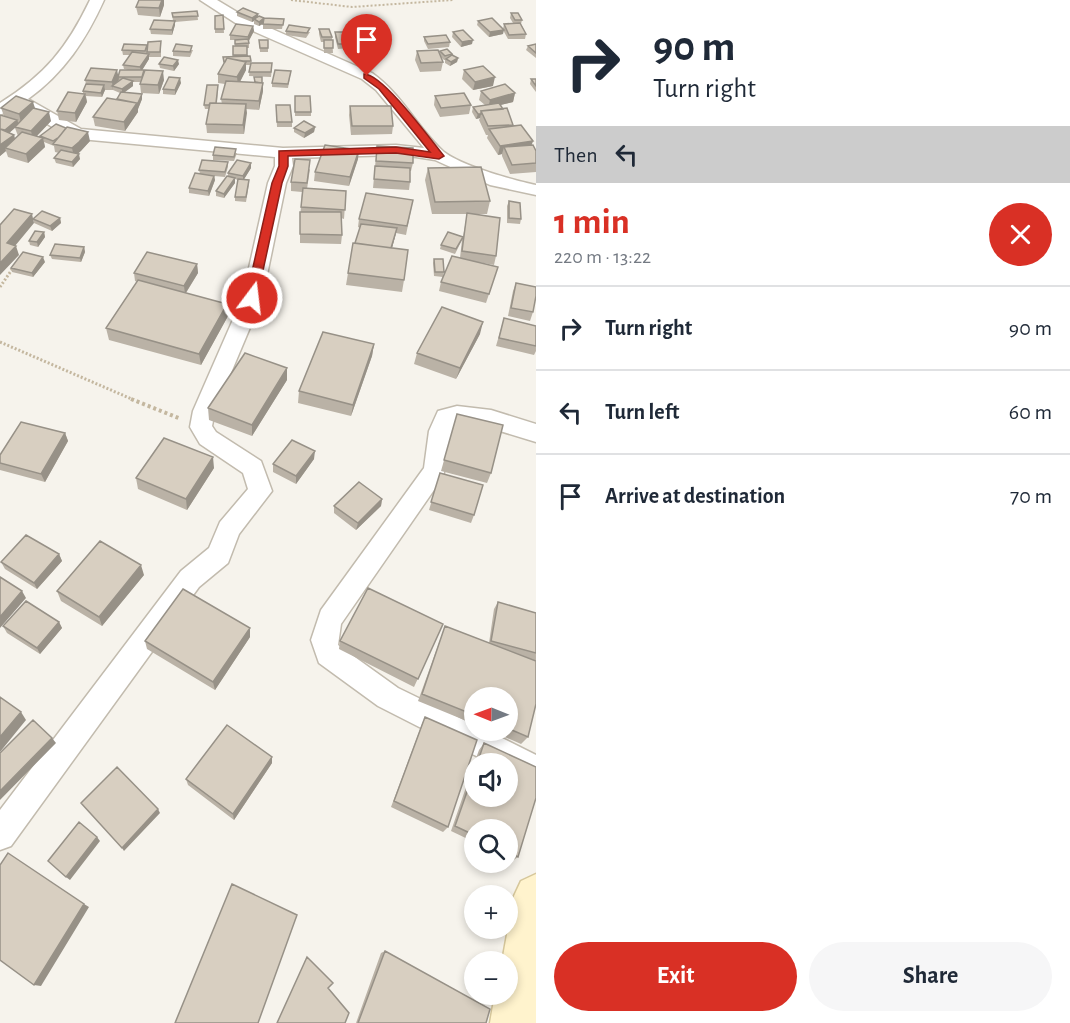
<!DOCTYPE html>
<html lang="en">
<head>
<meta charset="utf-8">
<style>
	:root { --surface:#fff; --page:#f6f6f7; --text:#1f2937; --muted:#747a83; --line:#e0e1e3; --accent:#d93025 }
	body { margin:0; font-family:"Alegreya Sans",sans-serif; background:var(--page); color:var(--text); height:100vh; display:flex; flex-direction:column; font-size:22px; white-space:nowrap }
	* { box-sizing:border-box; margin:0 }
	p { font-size:20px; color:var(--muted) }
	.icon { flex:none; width:33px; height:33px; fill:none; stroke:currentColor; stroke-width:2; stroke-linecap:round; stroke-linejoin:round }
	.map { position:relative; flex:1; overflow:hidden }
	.panel { display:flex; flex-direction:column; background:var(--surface); width:534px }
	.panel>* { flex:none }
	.banner { background:#fff; color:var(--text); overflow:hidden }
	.needle { width:39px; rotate:271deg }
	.buttons { position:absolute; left:464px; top:687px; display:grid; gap:12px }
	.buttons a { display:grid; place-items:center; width:54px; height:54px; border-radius:50%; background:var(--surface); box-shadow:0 3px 9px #0003; font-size:30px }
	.pin { position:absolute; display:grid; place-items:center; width:51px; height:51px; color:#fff; margin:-62px -26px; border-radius:50% 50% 50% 0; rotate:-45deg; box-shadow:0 0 6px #0007 }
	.pin .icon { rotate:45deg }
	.me { position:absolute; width:66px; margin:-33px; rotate:15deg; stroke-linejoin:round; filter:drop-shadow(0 0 4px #0008) }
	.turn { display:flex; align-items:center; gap:21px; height:126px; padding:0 18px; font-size:27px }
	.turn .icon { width:78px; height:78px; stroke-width:2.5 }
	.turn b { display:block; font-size:42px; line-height:51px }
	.then { display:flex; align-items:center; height:57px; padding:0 18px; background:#0003; gap:12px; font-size:22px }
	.round { display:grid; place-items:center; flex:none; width:63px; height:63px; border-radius:32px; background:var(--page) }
	.summary { display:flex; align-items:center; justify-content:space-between; height:102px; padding:0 18px }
	h1 { font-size:36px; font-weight:700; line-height:45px; color:var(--accent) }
	.primary-button { display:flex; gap:12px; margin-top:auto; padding:12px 18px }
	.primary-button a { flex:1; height:69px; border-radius:36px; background:var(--accent); color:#fff; font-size:24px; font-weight:700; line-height:69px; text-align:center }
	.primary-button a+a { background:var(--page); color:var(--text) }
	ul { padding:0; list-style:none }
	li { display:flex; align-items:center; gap:18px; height:84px; padding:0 18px; border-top:2px solid var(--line) }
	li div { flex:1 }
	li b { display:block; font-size:22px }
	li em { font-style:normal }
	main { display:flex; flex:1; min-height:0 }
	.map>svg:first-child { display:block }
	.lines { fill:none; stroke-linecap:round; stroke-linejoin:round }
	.street-casing { stroke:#c2bbae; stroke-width:3 }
	.secondary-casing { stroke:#d6c79b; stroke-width:3 }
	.path-far2 { stroke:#c4b79f; stroke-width:2; stroke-dasharray:2 2; stroke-linecap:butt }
	.path-far1 { stroke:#c4b79f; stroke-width:3; stroke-dasharray:2 2; stroke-linecap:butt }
	.path { stroke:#c4b79f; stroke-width:4; stroke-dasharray:3 3; stroke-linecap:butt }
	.street { fill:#fff; fill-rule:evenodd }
	.secondary { fill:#fff3cd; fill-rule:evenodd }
	.wall { fill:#bab2a6; fill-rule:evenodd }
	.shaded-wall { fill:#979187 }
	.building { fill:#d8cfc1; stroke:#979187; stroke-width:1.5 }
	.route { fill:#d93025; stroke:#8d1f18; stroke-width:1.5 }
</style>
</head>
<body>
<main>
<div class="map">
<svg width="536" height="1023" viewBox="0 0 536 1023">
	<rect width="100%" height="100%" fill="#f6f3ec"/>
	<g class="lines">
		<g class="street-casing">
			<path id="street" d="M90 0H104C86 40 64 73 28 99L81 129 283 148 396 145 424 148 376 90 362 79 237 24 200 0H217L247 18 372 73C403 95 418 129 444 152 462 166 513 180 536 185V195L490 185 435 160 416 157 396 155 292 158 293 166 286 183 262 299 215 411 212 426 216 432 261 461 272 491 239 534 228 563 199 587 11 846 0 850V810L181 571 209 548 220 522 248 489 243 473 200 444 190 427 193 411 242 299 268 183 275 166V157L80 139 64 135 19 105 0 115V103C45 75 67 48 90 0Z
				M457 406 491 410 536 424V442L480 425 454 424 443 477 341 624 338 645 398 688 474 725V730H486L536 755V785L507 771V764H492L378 706 319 663 311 640 321 610 424 468 429 431 438 411Z"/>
		</g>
		<g class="secondary-casing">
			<path id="secondary" d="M536 874V1023H490L495 994H507V962H502L514 896 521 881Z"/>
		</g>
		<path class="path-far2" d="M291 0 352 7 453 0"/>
		<path class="path-far1" d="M0 287 13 268
			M0 342 134 400"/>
		<path class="path" d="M131 399 181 419"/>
		<use href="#street" class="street"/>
		<use href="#secondary" class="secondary"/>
	</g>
	<path class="wall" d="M139 0H164V5L160 17 138 15 136 7Z
		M197 11 198 20 175 22V25L172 35 151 34 150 29 173 21 172 13Z
		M237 12 258 14V17L264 18 284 19 282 29H263V24L259 26 254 24V21L252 22 237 16Z
		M511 13 522 20 521 24 526 34 525 39H508L503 30V34L489 37 477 25 478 21 503 29 504 24 513 23 510 18Z
		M223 15 224 33H215V16Z
		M347 25 360 33 350 35 346 29Z
		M253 26 254 31 249 41V48H247V57L250 56 251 63 272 68 271 77 249 76 250 65H246V70L240 81 263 91 259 110 246 109 244 134 207 133 206 124 209 109H205L204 105 218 89 217 103 222 104 221 99 225 84 218 83V74L224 64 223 57H233L235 46V40H230V35Z
		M319 29 332 37 333 53H324V42H321L319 34Z
		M286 31 310 32 306 38 286 35Z
		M335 32 351 44 350 48 338 49 335 37Z
		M453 32 472 44 461 47 452 37Z
		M424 37 450 42 449 47 428 49 424 41Z
		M370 38 389 45V49L373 51 370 42Z
		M259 40 268 48V52H260Z
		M161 41V57H149V59L142 70 164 80 159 94 141 93 140 84 141 82H133V86L125 92 142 99 138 109V112L125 131 95 126 93 117 117 99 120 93 113 90H105L102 97 86 96 87 102 76 122 59 120 57 111 83 93V91L86 84 85 80 118 77 128 70 124 69 123 65 130 55H123L122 50 147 49Z
		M536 44V58L526 50 528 46Z
		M193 50 190 57 173 56V51Z
		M417 51 439 54 440 51 458 58 457 62 450 66 445 63V60H444L440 56 443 62 441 71 420 72 415 60Z
		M159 64H179L174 71 160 68Z
		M464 70 493 86 473 90 462 79Z
		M291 71 288 88 272 87V83Z
		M531 79H536V92L530 84Z
		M181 83 175 95 163 94V89Z
		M481 91 515 93 513 102 500 105 513 126 533 141 531 145 536 151V172L510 174 502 156V154L498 155 487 138 488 135H486L479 120 480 118 476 119 472 112 473 107 485 105 479 100Z
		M295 96 311 112V116H295Z
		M435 96 471 105 469 114 440 117 434 105Z
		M276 105 292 122V127H277Z
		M350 106 393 126 392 134 351 135 349 115Z
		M1 108 35 109 51 121 37 136 90 141 77 154 80 159 73 167 56 163 54 158 59 153 55 152 54 146 44 142 45 147 28 163 8 157 6 151 0 156V115L4 116ZM15 128 18 136 15 139 14 135 9 133Z
		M315 127 314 132 304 138 294 132V128Z
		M377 146 413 163 411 171H410V182L409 190 373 188Z
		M237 153 234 161 213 160V155Z
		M358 159 349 186 314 181 315 172Z
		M228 162V167L225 177 214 176 215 180 209 196 189 193V188L200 174 199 170Z
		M251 163V168L244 179 249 184 246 202 235 201V197L238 180 235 179V183L224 198 216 196V191L228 176V173Z
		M428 168 490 201 487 214H470L496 256 494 265 478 262 498 267 486 303 439 291 441 282 460 258 462 240 455 254 440 249 441 245 463 237 467 214H432L425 180Z
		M310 169 307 189 346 191 344 219 341 218 342 235 341 244 300 243V220L302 192 291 191V182Z
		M413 200 406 235 396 233 392 248 404 280 402 292 346 285 348 273 360 228 358 227 359 219Z
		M509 201 521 219 520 224 507 223V206Z
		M60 218 61 223 52 231 34 223 33 219Z
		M44 232 45 237 38 247 30 245 29 241Z
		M84 247 85 252 81 262 52 259 50 255Z
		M434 259 444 272 443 277 434 276 433 263Z
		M45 262 33 277 12 272 11 268Z
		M197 264 198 273 186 293 228 316 201 365 109 340 106 328 137 282 135 281 134 273Z
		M516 283 533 312 530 321 508 316 513 291Z
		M504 318 536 326V351L534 355 496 346Z
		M480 334 456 379 414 364 417 353Z
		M374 344 372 356 351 416 298 403 299 391Z
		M287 380 252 436 209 420 208 408Z
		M457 414 491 473 487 483 441 471Z
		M65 433 68 441 45 482 0 470V455Z
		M314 459 296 484 273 472V464Z
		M214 468 187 510 138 489 136 478Z
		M440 473 474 515 471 523 429 510Z
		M382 499 381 506 356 530 334 513V506Z
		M59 554 62 561 37 589 5 569 1 562Z
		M144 575 102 626 61 601 57 591Z
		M498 602 536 613V661L530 659 528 737 521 744 489 730H507V698H474V724L418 701 445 626 489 643 494 609Z
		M59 622 62 628 40 654 7 633 3 626Z
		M443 624 414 687 339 649 340 641Z
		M250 637 215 690 147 649 145 641Z
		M425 717 448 827 443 832 391 807 422 724Z
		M484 743 536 767V798L518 857 512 861 507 859V830H474V842L451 831 474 764V796H507V764H474L479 750Z
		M272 757V763L234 820 188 785 186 779Z
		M385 951 486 1023H356L381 953Z"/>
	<path class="shaded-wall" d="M162 0H164V5L160 17 159 8Z
		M258 14V19H254V21L252 22V18Z
		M264 18V23L259 26V22Z
		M175 21V25L172 35V30Z
		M253 26 254 31 248 42V37Z
		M361 28 360 33 350 35 351 30Z
		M504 30 503 34 489 37 490 32Z
		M473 40 472 44 461 47 462 42Z
		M149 54V59L141 72 140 67Z
		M458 58 457 62 450 66 451 62Z
		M178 60 179 64 174 71 173 66Z
		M246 62V70L238 86 237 77Z
		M117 70 119 79 115 87 112 86 113 90 112 82Z
		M163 71 164 80 159 94 158 85Z
		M495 77 493 86 473 90 475 82Z
		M180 78 181 83 175 95V90Z
		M133 81V86L122 94V89Z
		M263 83V91L259 110V101Z
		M104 85 105 90 102 97 101 93Z
		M515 93 513 102 488 108 490 100Z
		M85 94 87 102 76 122 75 113Z
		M142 94V99L138 109V112L125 131 124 122Z
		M33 102 36 111 21 123 19 114Z
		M246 104 247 113 244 134 243 125Z
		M49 112 51 121 33 140 31 131Z
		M478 114H481L480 118 476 119Z
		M17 120 19 124 7 135 5 130Z
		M315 127 314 132 304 138 305 133Z
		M88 132 90 141 81 151 74 157 72 148Z
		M14 135 16 144 5 148 6 151 0 156V145Z
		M43 138 45 147 28 163 26 154Z
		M533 141 530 150 504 147 502 154 498 155 500 146Z
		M359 150 358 159 349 186 350 177Z
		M79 154 80 159 73 167 72 162Z
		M251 163V168L243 181V176Z
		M214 176 215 180 209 196 208 191Z
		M235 178V183L224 198V194Z
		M32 214 34 223 10 252 7 243Z
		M60 218 61 223 52 231 50 226Z
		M397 228 395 237 389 259 390 250Z
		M44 232 45 237 38 247 37 242Z
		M16 246 19 255 0 275V263Z
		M84 247 85 252 81 262 80 258Z
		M43 257 45 262 33 277 32 273Z
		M197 264 198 273 185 294 184 286Z
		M227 304 228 316 201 365 199 354Z
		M483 322 480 334 456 379 460 368Z
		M374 344 372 356 351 416 353 405Z
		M287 368V380L252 436V425Z
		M65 433 68 441 45 482 41 474Z
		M315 451 314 459 296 484V476Z
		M213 457 214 468 187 510 186 499Z
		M382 499 381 506 356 530 358 523Z
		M59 554 62 561 37 589 34 583Z
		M141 565 144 575 102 626 99 617Z
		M22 591 26 598 0 628V617Z
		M59 622 62 628 40 654 37 648Z
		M250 628V637L215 690 213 682Z
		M21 712 26 720 0 752V737Z
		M52 738 56 743 0 800V791Z
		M272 757V763L234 820 233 814Z
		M158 809 160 813 124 851 122 848Z
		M97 837 100 841 70 880 66 877Z
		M84 904 89 907 41 986 34 985Z"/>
	<path class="building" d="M139 0H162L159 8 136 7Z
		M243 8 258 14 252 18 237 12Z
		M197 11 198 16 173 17 172 13Z
		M511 13H518L522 20H515Z
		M223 15 224 29H215V16Z
		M259 16 264 18 259 22 254 19Z
		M264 18 284 19 283 25 263 24Z
		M492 18 504 30 490 32 478 21Z
		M154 20 175 21 172 30 150 29Z
		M357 23 361 28 351 30 347 25Z
		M520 23 526 34 509 35 504 24Z
		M236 24 253 26 248 37 230 35Z
		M289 25 310 28 307 33 286 31Z
		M319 29H329L332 37H322Z
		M463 30 473 40 462 42 453 32Z
		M335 32H348L351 44H338Z
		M446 35 450 42 428 44 424 37Z
		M386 37 389 45 374 46 370 38Z
		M248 39 249 43 235 44V40Z
		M259 40H268V48H260Z
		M324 40H333V48H324Z
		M161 41 160 52H147L148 42Z
		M124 44 147 45 145 51 122 50Z
		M176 44 192 46 190 52 173 51Z
		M536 44V53L528 46Z
		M233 46H247V55H233Z
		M447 49 452 54 445 56 440 51Z
		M438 50 443 62 421 63 417 51Z
		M132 52 149 54 140 67 123 65Z
		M452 55 458 58 451 62 446 59Z
		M250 56 251 61H243L227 58 225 62H224L223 57Z
		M164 57 178 60 173 66 159 64Z
		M227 58 246 62 237 77 218 74Z
		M251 63H272L271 72H249Z
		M483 66 495 77 475 82 464 70Z
		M91 68 117 70 112 82 85 80Z
		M120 70H144L142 77H118Z
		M145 70 163 71 158 85 140 84Z
		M275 70 291 71 288 84 272 83Z
		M169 77 180 78 175 90 163 89Z
		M254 77H262V83L255 82Z
		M123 78 133 81 122 89 112 86Z
		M531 79H536V86Z
		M226 81 263 83 259 101 221 99Z
		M86 84 104 85 101 93 83 91Z
		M505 84 515 93 490 100 481 91Z
		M207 85H218L216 103H210L209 105H204Z
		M68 92 85 94 75 113 57 111Z
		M121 92 142 94 137 105V103L117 99Z
		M464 93 471 105 441 108 435 96Z
		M16 96 33 102 19 114 1 108Z
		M295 96H310L311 112H295Z
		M107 98 137 103 124 122 93 117Z
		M210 103 246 104 243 125 206 124Z
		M499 103 503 109 481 111V114H478L473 107Z
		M276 105H290L292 122H277Z
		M350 106H391L393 126H352Z
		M33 108 49 112 31 131 15 127Z
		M507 108 513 125 488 126 481 111Z
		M0 115 17 120 5 130 0 129Z
		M304 121 315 127 305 133 294 128Z
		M56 124 66 128 59 137 53 141 40 136Z
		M521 125 533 141 500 146 489 129Z
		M67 127 88 132 79 142 72 148 53 144Z
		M0 129 14 135 0 145Z
		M22 132 43 138 26 154 5 148Z
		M325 145 359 150 350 177 315 172Z
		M533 145 536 151V163L512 165 504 147Z
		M377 146 413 148V163L376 161Z
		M215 147 236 149 234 157 213 155Z
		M61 150 79 154 72 162 54 158Z
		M295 159 310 160 307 183 291 182Z
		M202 160 228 162 225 172 199 170Z
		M237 160 251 163 243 176 228 173Z
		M375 166 410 168V182L374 179Z
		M481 167 490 201 435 202 428 168Z
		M195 173 214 176 208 191 189 188Z
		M227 176 235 178 224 194 216 191Z
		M238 179 249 180 246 197H235Z
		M303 188 346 191 345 210 301 207Z
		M366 193 413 200 407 226 359 219Z
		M509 201 520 203 521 219 509 218Z
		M14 209 32 214 7 243 16 246 0 263V225Z
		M42 211 60 218 50 226 33 219Z
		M300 212H341L342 235 300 234Z
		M467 213 500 218 496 256 462 251Z
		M361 224 397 228 391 248 355 243Z
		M35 231 44 232 37 242 29 241Z
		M448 232 463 237 456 249 441 245Z
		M353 243 408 250 404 280 348 273Z
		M55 244 84 247 80 258 50 255Z
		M23 252 43 257 32 273 11 268Z
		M147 252 197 264 184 286 134 273Z
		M452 256 498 267 489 294 441 282Z
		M434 259H443L444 272H435Z
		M138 280 227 304 199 354 106 328Z
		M516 283 536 287V296L533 312 511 308Z
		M442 307 483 322 460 368 417 353Z
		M504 318 536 326V346L499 338Z
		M323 332 374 344 353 405 299 391Z
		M245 353 287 368 252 425 208 408Z
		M457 414 503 425 491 473 444 460Z
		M21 422 65 433 41 474 0 463V455Z
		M164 438 213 457 186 499 136 478Z
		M292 440 315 451 296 476 273 464Z
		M440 473 483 485 474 515 431 502Z
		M359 482 382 499 358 523 334 506Z
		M26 535 59 554 34 583 1 562Z
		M100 541 141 565 99 617 57 591Z
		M0 577 22 591 0 617Z
		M368 588 443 624 418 679 340 641Z
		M183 589 250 628 213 682 145 641Z
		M26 601 59 622 37 648 3 626Z
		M498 602 536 613V653L491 641Z
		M445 626 536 661V704L528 737 507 728V698H474V715L422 694Z
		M0 697 21 712 0 737Z
		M425 717 477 740 448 827 394 801Z
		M33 720 52 738 0 791V753Z
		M227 725 272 757 233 814 186 779Z
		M484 743 536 767V798L518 857 507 851V830H474V835L455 826 474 772V796H507V764H477Z
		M117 767 158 809 122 848 81 803Z
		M79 822 97 837 66 877 48 861Z
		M8 853 84 904 34 985 0 960V865Z
		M232 884 297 915 258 1023H175Z
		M385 951 490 1009 486 1023H358Z
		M307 957 333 983 328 988 349 1013 345 1023H277Z"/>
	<path class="route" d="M364 74C382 73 431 140 444 156L439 159 396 153 288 156V166L282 183 257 298 256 301H248L246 298 272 183 279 166V151L396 147 430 152 379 89 364 78Z"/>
</svg>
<div class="buttons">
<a><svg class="needle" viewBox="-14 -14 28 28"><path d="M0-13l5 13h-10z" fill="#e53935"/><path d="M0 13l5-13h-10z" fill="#747a83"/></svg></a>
<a><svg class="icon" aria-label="sound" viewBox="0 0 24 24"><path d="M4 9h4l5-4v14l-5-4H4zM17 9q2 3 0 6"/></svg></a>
<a><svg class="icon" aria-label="search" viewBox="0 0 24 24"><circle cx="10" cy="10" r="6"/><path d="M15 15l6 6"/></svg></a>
<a>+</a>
<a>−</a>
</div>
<div class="pin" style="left:367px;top:76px;background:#d93025"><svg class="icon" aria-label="arrive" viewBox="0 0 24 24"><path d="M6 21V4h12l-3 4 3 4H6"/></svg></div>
<svg class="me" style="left:252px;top:298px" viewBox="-20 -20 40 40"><circle r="17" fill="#d93025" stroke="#fff" stroke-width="3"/><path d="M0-11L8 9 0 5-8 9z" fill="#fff"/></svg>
</div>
<section class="panel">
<div class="banner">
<div class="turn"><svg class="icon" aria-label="right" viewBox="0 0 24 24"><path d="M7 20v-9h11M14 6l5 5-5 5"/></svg><div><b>90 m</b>Turn right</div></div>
<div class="then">Then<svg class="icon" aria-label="left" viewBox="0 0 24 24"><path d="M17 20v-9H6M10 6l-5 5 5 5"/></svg></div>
</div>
<div class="summary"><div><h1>1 min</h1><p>220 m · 13:22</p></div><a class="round" style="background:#d93025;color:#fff"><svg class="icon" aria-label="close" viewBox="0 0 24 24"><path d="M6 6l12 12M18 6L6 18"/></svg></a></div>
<ul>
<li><svg class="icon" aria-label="right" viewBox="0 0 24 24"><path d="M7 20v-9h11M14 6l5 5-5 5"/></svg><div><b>Turn right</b></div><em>90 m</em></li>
<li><svg class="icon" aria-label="left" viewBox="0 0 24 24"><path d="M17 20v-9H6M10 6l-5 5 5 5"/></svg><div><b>Turn left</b></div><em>60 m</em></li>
<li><svg class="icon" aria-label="arrive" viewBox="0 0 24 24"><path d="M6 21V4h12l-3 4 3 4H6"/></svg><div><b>Arrive at destination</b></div><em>70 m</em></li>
</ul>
<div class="primary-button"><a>Exit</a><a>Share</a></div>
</section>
</main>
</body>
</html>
